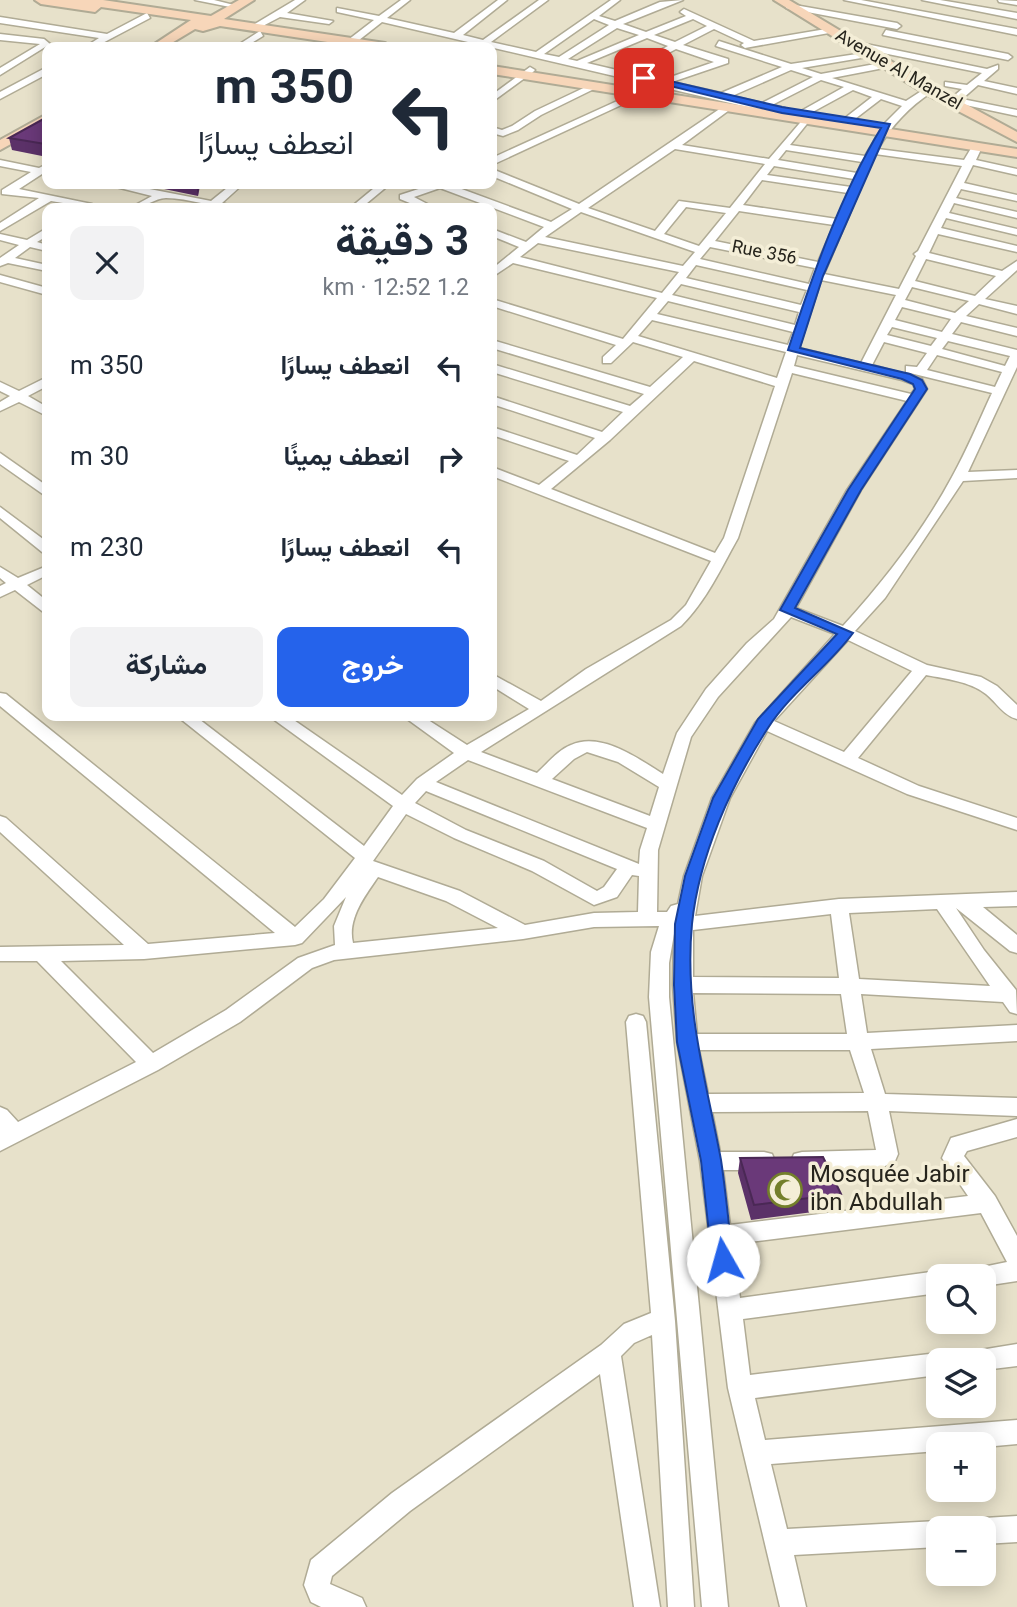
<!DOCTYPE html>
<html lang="ar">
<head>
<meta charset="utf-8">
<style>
	:root { --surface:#fff; --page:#f2f2f3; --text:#1f2937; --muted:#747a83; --accent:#2563eb }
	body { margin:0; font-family:Georgia,Vazirmatn,serif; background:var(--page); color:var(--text); direction:rtl; height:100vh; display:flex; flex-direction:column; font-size:26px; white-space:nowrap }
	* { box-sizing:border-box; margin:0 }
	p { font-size:23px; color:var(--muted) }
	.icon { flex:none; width:38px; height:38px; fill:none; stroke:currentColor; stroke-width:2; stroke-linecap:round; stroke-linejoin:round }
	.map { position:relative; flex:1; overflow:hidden; direction:ltr }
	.details { position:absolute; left:42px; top:203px; width:455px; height:518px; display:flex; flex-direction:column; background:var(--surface); border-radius:14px; box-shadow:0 4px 18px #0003; direction:rtl }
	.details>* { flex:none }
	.hud { position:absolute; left:42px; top:42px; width:455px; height:147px; border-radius:14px; box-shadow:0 4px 18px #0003; direction:rtl; background:#fff; color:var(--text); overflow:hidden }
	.tools { position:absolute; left:926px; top:1264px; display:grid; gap:14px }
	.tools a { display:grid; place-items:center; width:70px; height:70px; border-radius:14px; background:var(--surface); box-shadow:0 4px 18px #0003; font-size:35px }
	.pin { position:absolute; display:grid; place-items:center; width:60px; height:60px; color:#fff; margin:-30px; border-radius:14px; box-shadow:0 4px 10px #0006 }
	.me { position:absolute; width:77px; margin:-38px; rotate:353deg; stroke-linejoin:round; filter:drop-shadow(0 0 5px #0008) }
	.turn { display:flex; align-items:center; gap:24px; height:147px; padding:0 28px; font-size:32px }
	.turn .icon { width:91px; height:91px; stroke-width:2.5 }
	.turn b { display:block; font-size:49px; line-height:60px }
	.round { display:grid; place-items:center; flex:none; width:74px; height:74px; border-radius:14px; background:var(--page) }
	.headline { display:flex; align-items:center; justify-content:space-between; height:119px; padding:0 28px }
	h1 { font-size:42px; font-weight:700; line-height:52px }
	.cta { display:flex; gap:14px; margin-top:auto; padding:14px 28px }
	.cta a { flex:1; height:80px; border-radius:14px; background:var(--accent); color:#fff; font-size:28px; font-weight:700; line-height:80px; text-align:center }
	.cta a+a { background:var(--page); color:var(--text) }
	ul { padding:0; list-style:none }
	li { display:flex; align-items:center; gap:21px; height:91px; padding:0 28px }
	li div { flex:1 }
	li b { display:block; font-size:26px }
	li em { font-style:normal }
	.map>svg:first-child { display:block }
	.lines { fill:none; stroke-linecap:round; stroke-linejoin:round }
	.street-casing { stroke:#b0ab95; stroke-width:3 }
	.secondary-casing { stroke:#b0ab95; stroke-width:4 }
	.street { fill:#fff; fill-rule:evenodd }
	.secondary { fill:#f7d6b9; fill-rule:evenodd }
	.wall { fill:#5b3168 }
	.shaded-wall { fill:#4a2855 }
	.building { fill:#6a3979; stroke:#4a2855; stroke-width:2 }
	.route { fill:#2563eb; stroke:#184099; stroke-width:2 }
	.labels { text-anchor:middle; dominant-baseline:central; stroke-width:7; stroke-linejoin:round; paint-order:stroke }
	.far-street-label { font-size:18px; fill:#26241c; stroke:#f4eed7 }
	.near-poi-label { font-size:24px; fill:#26241c; stroke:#f4eed7; text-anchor:start }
</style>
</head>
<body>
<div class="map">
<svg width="1017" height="1607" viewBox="0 0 1017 1607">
	<rect width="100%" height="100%" fill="#e7e1ca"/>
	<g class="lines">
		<g class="street-casing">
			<path id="street" d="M195 0H214L234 5 230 7Z
				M295 0H305L287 13 333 21 329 24 280 17 257 29 250 27Z
				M401 0H410L387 18 454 33 498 0H507L463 35 483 40 539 0H548L491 42 536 52 611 0H620L599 16 615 21 660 2 683 0 623 24 646 32 686 16 680 12 684 9 754 41 832 28 829 33 745 48 741 45 744 43 714 29 683 45 728 59V63L672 82 721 93 782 67 716 46 719 41 791 64 870 52V56L867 57 802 68 821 74 886 62 890 65 889 67 832 78 906 101 926 88H932V92C909 107 892 125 878 149L964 160 973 145 977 144 982 147 976 160 1017 169V175L973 165 964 183 1017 195V201L961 189 956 198 1017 212V218L954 203 949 213 1017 229V235L946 218 941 228 1017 246V252L938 234 929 253 1002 271 1017 261V270L985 299 1017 306V314L979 304 966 316 1017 328V336L961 322 952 334 1017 350V367L968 472 1017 470V478L963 481 885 598 855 631 927 665 981 677 997 686 1017 705V719C1004 716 996 702 986 694 969 681 946 679 926 675L858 758 919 786 1017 818V830L907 794 767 731 730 798 702 876 695 916 839 899 1017 892V906L983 907 1017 935V953L1010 951 956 908 984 950 1016 990 1017 1014 1010 1012 1003 1002 861 994 867 1033 1017 1025V1041L871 1049 885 1094 1017 1098V1116L889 1111 898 1154 895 1161 879 1169 802 1170 794 1168 791 1161 794 1154 802 1152 876 1150 868 1111 712 1112 720 1152H764L772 1154 775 1161 772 1168 764 1170H723L730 1225 968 1196 942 1158 951 1138 1017 1119V1137L967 1151 964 1156 995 1196 1017 1236V1281L984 1286V1276H970L973 1269 1007 1262 981 1213 733 1244 740 1298 938 1271 947 1276H938V1293L743 1319 750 1375 938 1353 946 1356 948 1360H938V1375L755 1398 765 1440 1017 1420V1444L984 1447V1444H938V1451L771 1464 787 1529 938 1521 948 1528H938V1547L794 1555 806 1607H780L728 1388 700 1161 677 1042 673 985 674 934 669 963V997L728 1607H702L649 997 651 952 659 926 594 927 523 939 334 960 312 968 240 1022 158 1070 0 1151V1107L7 1110 18 1122 136 1062 37 961H0V947L124 945 0 832V816L6 818 148 944 275 933 0 706V693L6 694 295 927 324 899 355 858 177 716H195L364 846 393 806 269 716H288L402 795 417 779 454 753 403 716H422L467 745 529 709 492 686V674L541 701 586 669 671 620 686 605 711 561 492 476V467L539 485 569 461 492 435V427L577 455 595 438 492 404V396L602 432 623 412 492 372V364L630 406 644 394 492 348V340L650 387 683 357 633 342 611 363H603V357L616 345 492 306V299L623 339 657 298 513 263 492 277V269L519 247 492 236V229L526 242 544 227 440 188 414 197 435 208H422L400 199V195L434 184H448L551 222 572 209 492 176V169L579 204 724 106 732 108 682 145 769 159 805 117 810 120 790 145 865 156 884 124 902 106 881 99 851 122H845V118L872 97 853 90 807 115H801V111L844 87 821 80 772 105 785 108V112L760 110 382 22 354 44H348V40L374 20 337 12V8L379 16ZM594 19 609 25 559 57 544 54ZM693 19 707 26 675 42 654 35ZM617 28 639 35 577 61 568 59ZM647 38 668 46 621 71 587 63ZM676 49 714 62 662 80 631 73ZM791 70 813 77 762 103 732 96ZM675 149 765 164 730 208 679 201 655 231 588 208ZM786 150 862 162 857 173 778 160ZM875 154 962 166 918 251 914 254 916 256 899 289 824 274ZM774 166 854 179 851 187 767 175ZM762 180 848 193 837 219 743 205ZM686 207 726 213 699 246 664 234ZM739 211 834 225 818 262 715 241ZM581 212 695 252 683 266 545 237ZM538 243 679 272 662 293 520 257ZM710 247 815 268 809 284 700 259ZM926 259 996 276 975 296 915 281ZM696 265 807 290 801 305 686 278ZM821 280 896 295 861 363 799 348ZM681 284 799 312 795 325 672 295ZM912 287 969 301 955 313 905 300ZM668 301 793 332 788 345 657 314ZM902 307 951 319 942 332 895 320ZM652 320 786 352 777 378 638 336ZM892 327 937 338 931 346 887 335ZM948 341 1010 356 1005 366 942 349ZM884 342 927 353 917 367 906 366V372L992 393C979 421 967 450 952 477 923 531 884 581 843 626L796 608 861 490 927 389 922 379 872 365ZM797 355 902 380 913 384 915 389 911 394 794 366ZM937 355 1002 372 995 387 927 370ZM694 361 775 386 724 538 715 553 551 489 610 440ZM792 373 907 401 847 490 774 619 747 643 706 689 677 733 663 774C639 759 601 731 571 745 558 750 548 763 537 773L481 752 681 626C707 600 721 568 738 538ZM791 617 835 634 755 723 712 798 684 876 678 904 671 906 667 912H657L658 850 691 737 718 697ZM848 640 912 671 844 752 774 721ZM587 752 618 762 659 787 650 816 552 779 574 759ZM468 760 647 828 640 850 639 864 436 782ZM426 791 617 869 604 887 597 891 544 861 466 830 415 803ZM406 814 454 838 532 871 594 905 617 897 632 875 639 876 638 912 594 913 525 925 460 891 373 861ZM378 877 446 901 498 928 353 943C347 919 365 896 378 877ZM346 897 334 926 335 945 298 958 226 1010 153 1053 61 961 144 959 295 945 302 943ZM937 909 990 986 859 979 849 913ZM831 914 839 978 693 977V930ZM693 993 841 994 847 1034H697ZM699 1050H850L864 1093 708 1094Z
				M844 0H861L1017 29V35Z
				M922 0H940L1017 13V19Z
				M998 0 1017 1V5L999 2Z
				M789 4 897 23 901 26 897 29 786 8Z
				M147 13 150 18 95 47H85L99 38 0 23V17L107 34Z
				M886 30 1008 54 1012 57 1008 60 883 35Z
				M260 31 263 36 245 47H235Z
				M0 34 44 39 50 44 0 75V68L40 44 0 40Z
				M866 44 987 69 998 65V69L984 81 1017 88V94L978 85 962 99 1017 110V116L956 103 948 105V101L962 89 945 86V82L967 85 982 73 863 49 862 47Z
				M47 67V74L0 99V92Z
				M530 67 535 70 533 72 492 102V95Z
				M592 84 600 86 541 115 518 130 503 136 492 133V127L502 130 512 126 535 111Z
				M637 92 645 94 492 165V158Z
				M0 160 39 168 47 164V174H42L19 189 92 204 87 207 51 201 0 231V223L39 198 2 194V190L31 172 0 166Z
				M104 184H124L211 201 232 184H243L222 203 237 208C213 208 189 198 166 198 155 198 145 208 130 208L152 196Z
				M379 184H390L361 208H350Z
				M47 228V236L37 242 47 245V251L30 247 15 258 47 265V271L8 263 0 266V258L19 245 0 240V234L27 240Z
				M0 275 47 288V295L0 282Z
				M47 377V386L28 396 47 407V416L19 402 0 411V402L10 396 0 391V382L19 391Z
				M0 453 47 486V497L0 464Z
				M0 507 47 542V553L42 552 0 518Z
				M47 566V575L27 585 47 601V613L42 611 15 590 0 597V586L6 583 0 578V567L18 578Z
				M636 1014 643 1016 646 1022 675 1321 694 1607H668L652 1335 634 1343 621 1356 660 1607H634L600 1374 410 1511 332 1576 330 1584 362 1598 366 1607H321L311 1602 304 1585 311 1560 392 1493 601 1345 624 1324 651 1313 626 1022 629 1016Z
				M1017 1344V1366L984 1370V1360H964L968 1352Z
				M1017 1516V1542L984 1544V1528H972L975 1522 984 1518Z"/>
		</g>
		<g class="secondary-casing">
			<path id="secondary" d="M35 0H103L211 16 239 0H254L224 19 385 43 392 47H361L220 26 203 31 195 29 165 47H150L191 20 101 7 95 12 41 4Z
				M774 0H789L934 87 1017 132V142L924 93Z
				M492 66 1017 149V157L492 74Z
				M47 114V124L0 150V140Z"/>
		</g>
		<use href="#street" class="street"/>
		<use href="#secondary" class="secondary"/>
	</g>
	<path class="wall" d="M47 117V157L12 150 9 138Z
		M140 184H199L200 186 198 196Z
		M740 1158 841 1194 837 1209 751 1220 738 1173Z"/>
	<path class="shaded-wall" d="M47 143V157L45 144Z
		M196 184H199L198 196Z"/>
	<path class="building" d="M47 117V143L45 144 9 138Z
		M823 1157 841 1194 754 1205 740 1158Z"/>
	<path class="route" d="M644 75 782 107 890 124 823 276 800 348 910 374 922 380 927 389 861 490 795 608 853 633C828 667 791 692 768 728 731 785 699 856 692 924 684 1008 706 1080 721 1160 726 1193 729 1227 733 1260L730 1267 723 1270 715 1267 712 1260 701 1161 677 1042 674 985 675 924 685 876 713 798 758 719 837 634 780 610 848 490 915 389 913 384 902 379 788 350C813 274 840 196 881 128L782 113 641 79Z"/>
	<defs>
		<g id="mosque-ring" transform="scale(1.75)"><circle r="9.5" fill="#f4eed7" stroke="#737f2b" stroke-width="1.5"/><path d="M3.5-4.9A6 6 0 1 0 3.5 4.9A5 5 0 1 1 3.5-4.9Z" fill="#737f2b"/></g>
	</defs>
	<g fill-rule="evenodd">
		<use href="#mosque-ring" x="785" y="1190"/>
	</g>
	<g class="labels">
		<g class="far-street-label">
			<text transform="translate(898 71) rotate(30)">Avenue Al Manzel</text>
			<text transform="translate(764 254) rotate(11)">Rue 356</text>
		</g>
		<g class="near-poi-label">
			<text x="810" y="1176">Mosquée Jabir<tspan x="810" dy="28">ibn Abdullah</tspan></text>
		</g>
	</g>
</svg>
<div class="tools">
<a><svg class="icon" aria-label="search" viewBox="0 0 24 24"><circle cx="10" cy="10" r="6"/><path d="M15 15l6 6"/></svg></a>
<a><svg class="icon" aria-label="layers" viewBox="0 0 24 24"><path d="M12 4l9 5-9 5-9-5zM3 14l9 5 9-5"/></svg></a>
<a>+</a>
<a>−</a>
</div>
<div class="pin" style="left:644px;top:78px;background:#d93025"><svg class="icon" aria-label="arrive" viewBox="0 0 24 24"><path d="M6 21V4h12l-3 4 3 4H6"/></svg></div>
<svg class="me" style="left:723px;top:1260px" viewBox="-20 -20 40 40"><circle r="19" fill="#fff"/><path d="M0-13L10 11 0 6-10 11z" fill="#2563eb"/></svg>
<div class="hud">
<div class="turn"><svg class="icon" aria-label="left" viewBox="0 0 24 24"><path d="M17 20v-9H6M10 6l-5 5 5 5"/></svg><div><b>350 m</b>انعطف يسارًا</div></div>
</div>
<section class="details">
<div class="headline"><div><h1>3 دقيقة</h1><p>1.2 km · 12:52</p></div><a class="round"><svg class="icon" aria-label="close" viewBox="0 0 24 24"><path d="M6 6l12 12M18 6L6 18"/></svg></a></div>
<ul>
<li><svg class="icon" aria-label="left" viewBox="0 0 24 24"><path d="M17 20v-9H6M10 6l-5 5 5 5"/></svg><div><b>انعطف يسارًا</b></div><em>350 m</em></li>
<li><svg class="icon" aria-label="right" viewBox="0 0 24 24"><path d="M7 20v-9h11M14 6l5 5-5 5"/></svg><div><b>انعطف يمينًا</b></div><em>30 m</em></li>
<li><svg class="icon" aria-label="left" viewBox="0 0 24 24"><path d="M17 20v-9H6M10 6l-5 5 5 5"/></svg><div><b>انعطف يسارًا</b></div><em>230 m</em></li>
</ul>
<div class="cta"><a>خروج</a><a>مشاركة</a></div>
</section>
</div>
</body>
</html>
